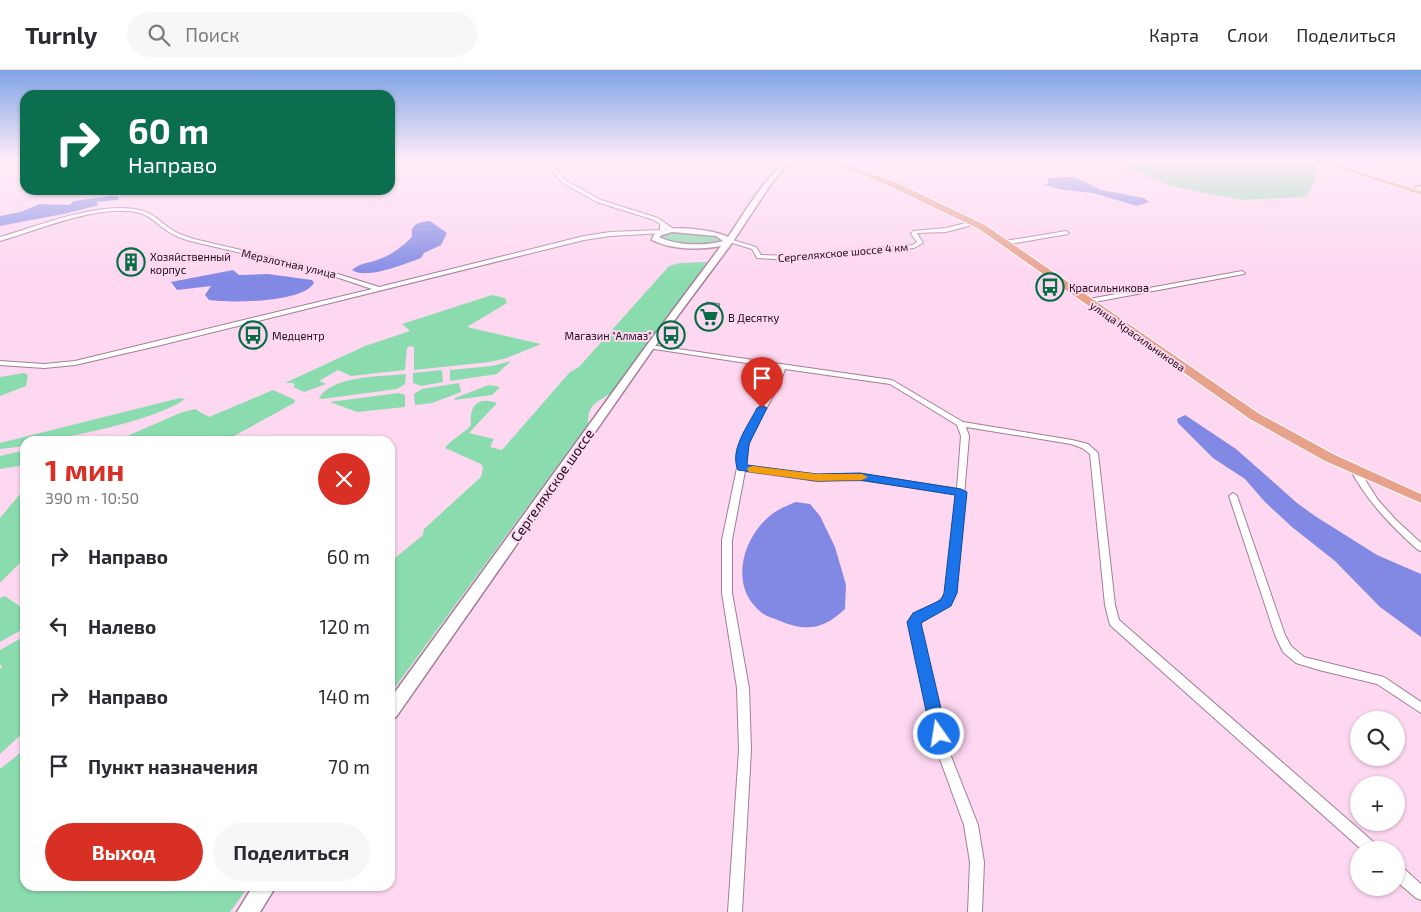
<!DOCTYPE html>
<html lang="ru">
<head>
<meta charset="utf-8">
<style>
	:root { --surface:#fff; --page:#f7f7f7; --text:#2b2b33; --muted:#7c7c81; --line:#e1e1e2; --accent:#d93025 }
	body { margin:0; font-family:"Exo 2",sans-serif; background:var(--page); color:var(--text); height:100vh; display:flex; flex-direction:column; font-size:19px; white-space:nowrap }
	* { box-sizing:border-box; margin:0 }
	p { font-size:16px; color:var(--muted) }
	.icon { flex:none; width:28px; height:28px; fill:none; stroke:currentColor; stroke-width:2; stroke-linecap:round; stroke-linejoin:round }
	.map { position:relative; flex:1; overflow:hidden }
	.details { position:absolute; left:20px; top:366px; width:375px; height:455px; display:flex; flex-direction:column; background:var(--surface); border-radius:15px; box-shadow:0 1px 4px #0004 }
	.details>* { flex:none }
	.banner { position:absolute; left:20px; top:20px; width:375px; height:105px; border-radius:15px; box-shadow:0 1px 4px #0004; background:#0b6e4f; color:#fff; overflow:hidden }
	.tools { position:absolute; left:1350px; top:641px; display:grid; gap:10px }
	.tools a { display:grid; place-items:center; width:55px; height:55px; border-radius:50%; background:var(--surface); box-shadow:0 1px 4px #0004; font-size:25px }
	.pin { position:absolute; display:grid; place-items:center; width:42px; height:42px; color:#fff; margin:-51px -21px; border-radius:50% 50% 50% 0; rotate:-45deg; box-shadow:0 0 5px #0007 }
	.pin .icon { rotate:45deg }
	.me { position:absolute; width:55px; margin:-28px; rotate:347deg; stroke-linejoin:round; filter:drop-shadow(0 0 4px #0008) }
	.turn { display:flex; align-items:center; gap:18px; height:105px; padding:0 25px; font-size:22px }
	.turn .icon { width:65px; height:65px; stroke-width:2.5 }
	.turn b { display:block; font-size:35px; line-height:42px }
	.round { display:grid; place-items:center; flex:none; width:52px; height:52px; border-radius:26px; background:var(--page) }
	.headline { display:flex; align-items:center; justify-content:space-between; height:85px; padding:0 25px }
	h1 { font-size:30px; font-weight:700; line-height:38px; color:var(--accent) }
	.primary-button { display:flex; gap:10px; margin-top:auto; padding:10px 25px }
	.primary-button a { flex:1; height:58px; border-radius:30px; background:var(--accent); color:#fff; font-size:20px; font-weight:700; line-height:58px; text-align:center }
	.primary-button a+a { background:var(--page); color:var(--text) }
	ul { padding:0; list-style:none }
	li { display:flex; align-items:center; gap:15px; height:70px; padding:0 25px }
	li div { flex:1 }
	li b { display:block; font-size:19px }
	li em { font-style:normal }
	header { display:flex; align-items:center; gap:30px; box-sizing:border-box; height:70px; padding:0 25px; background:var(--surface); border-bottom:1px solid var(--line) }
	header strong { font-size:24px }
	nav { display:flex; gap:28px; margin-inline-start:auto; font-size:18px }
	.search { width:350px; height:45px; background:var(--page); display:flex; align-items:center; gap:12px; box-sizing:border-box; padding:0 18px; border-radius:28px; color:var(--muted); font-size:19px }
	.map>svg:first-child { display:block }
	.green { fill:#8adcae }
	.water { fill:#8189e4 }
	.lines { fill:none; stroke-linecap:round; stroke-linejoin:round }
	.minor-casing { stroke:#a27e96; stroke-width:2 }
	.tertiary-casing { stroke:#a27e96; stroke-width:3 }
	.secondary-casing { stroke:#a27e96; stroke-width:3 }
	.primary-casing { stroke:#fff; stroke-width:2 }
	.minor { fill:#fff; fill-rule:evenodd }
	.tertiary { fill:#fff; fill-rule:evenodd }
	.secondary { fill:#fff; fill-rule:evenodd }
	.primary { fill:#e7a28c; fill-rule:evenodd }
	.wall { fill:#a48fab }
	.shaded-wall { fill:#86748b }
	.building { fill:#bfa6c7; stroke:#86748b }
	.route { fill:#1a73e8; stroke:#114b97 }
	.slow { fill:#f59e0b }
	.labels { text-anchor:middle; dominant-baseline:central; stroke-width:4; stroke-linejoin:round; paint-order:stroke }
	.far-street-label { font-size:11px; fill:#1a0e17; stroke:#fed7f1 }
	.far-poi-label { font-size:11px; fill:#1a0e17; stroke:#fed7f1; text-anchor:start }
	.street-label { font-size:14px; fill:#1a0e17; stroke:#fed7f1 }
</style>
</head>
<body>
<header>
<strong>Turnly</strong>
<div class="search"><svg class="icon" aria-label="search" viewBox="0 0 24 24"><circle cx="10" cy="10" r="6"/><path d="M15 15l6 6"/></svg>Поиск</div>
<nav><a>Карта</a><a>Слои</a><a>Поделиться</a></nav>
</header>
<div class="map">
<svg width="1421" height="842" viewBox="0 0 1421 842">
	<rect width="100%" height="100%" fill="#fed7f1"/>
	<path class="green" d="M1108 90H1298L1316 96 1315 111 1306 127 1243 130 1214 125 1171 116Z
		M669 162 714 166 720 171 707 175 666 170 660 167Z
		M707 192 610 324C595 333 588 335 588 354L390 624V492L423 465 424 459 481 407 483 398 481 394 445 378C452 368 464 364 471 355 469 336 477 326 497 333L469 363 494 369 490 377 502 380 570 302 579 297 669 196 680 193Z
		M492 225 505 228 507 233 467 257 541 274 507 288 490 292 414 300V277L410 276 407 278 405 300 351 306 338 300 319 311 326 314 304 322 293 317 295 315 293 313H285L365 276 410 261 402 254Z
		M511 291 497 304 450 311V300L492 296Z
		M442 300 443 312 421 316 413 313V303Z
		M24 303 28 305 26 316 0 326V307Z
		M406 304 405 314 397 319 322 329 319 328C333 305 381 307 406 304Z
		M459 313 461 322 432 333 415 335 414 324 422 319Z
		M489 315 500 317 492 325 454 330 455 328Z
		M273 320 295 330 294 333 225 371H116L180 343 195 339 209 347Z
		M398 323 405 325V337L357 342 330 332Z
		M180 328 185 329C157 350 60 371 25 371V376L0 379V373Z
		M25 380V395L0 399V386Z
		M25 418V488L0 513V448Z
		M5 526 25 540V558L0 572V528Z
		M25 566V661L0 684V599L2 597 0 594V580Z
		M25 679V816H249L230 842H0V699Z"/>
	<path class="water" d="M1068 107H1074L1101 120 1144 128 1149 132 1137 136 1093 123 1064 120 1044 115 1048 113V108Z
		M112 126 119 127 118 130 96 132 99 135 68 143 0 156V146L20 142 40 134 69 135 74 131Z
		M430 151 447 163 441 175 424 183 421 188C405 194 366 210 352 200 360 192 373 193 382 188 393 184 404 175 412 167 410 155 417 152 430 151Z
		M233 200 239 205 268 204 312 210 314 213C302 233 231 233 209 230L205 225 211 216 177 220 171 212Z
		M1185 345 1236 379 1297 433 1315 446 1377 485 1421 504V567L1380 537 1335 491 1292 457 1265 432 1245 409 1213 388 1178 353 1177 349Z
		M796 432 810 434 820 446 835 477 846 515 845 539C824 559 807 562 780 551 774 548 767 547 762 543 727 516 743 464 775 442 781 438 789 435 796 432Z"/>
	<g class="lines">
		<g class="minor-casing">
			<path id="minor" d="M545 90H549L565 110 601 130 658 148 675 160 670 161 665 158 666 161 663 163 610 166 584 170 157 276 75 295 44 298 0 295V291L44 294 75 291 372 219 318 201 190 171C183 169 175 166 169 162 159 156 151 146 140 143 100 133 39 160 0 171V167C38 156 104 129 143 141 154 144 163 154 172 160 179 164 186 166 194 169L322 199 379 217 584 166 610 162 660 160V154L654 150 597 132 561 112Z
				M974 151 977 153 976 154 946 162 917 163 923 173 914 178 792 190 757 188 752 179 726 171 729 169 756 177 761 185 792 186 913 175 917 172 911 164 913 161 946 158Z
				M1066 161 1069 163 1068 164 1005 175 1002 173 1005 171Z
				M1242 201 1245 203 1244 204 1089 233 1086 231 1089 229Z
				M650 275 892 310 963 352 1072 370 1088 374 1098 383 1115 535 1119 550 1377 775 1379 780H1362L1110 555 1105 535 1090 384 1082 378 1071 374 966 357 969 366 956 523C944 545 939 538 922 550L920 561 949 681 978 755 984 792 982 842H968L970 792 964 755 937 681 910 561C912 535 935 542 946 523L956 424 861 410 817 411 745 401 732 470V523L749 618 751 680 742 842H728L739 680 737 618 722 523V470L737 398V385L740 374 772 315 778 298 648 278 647 277ZM785 299 890 314 957 355 961 366 957 419 861 404 817 405 745 396C745 367 766 342 778 317 781 311 783 305 785 299Z
				M1354 396 1357 397 1378 430 1395 449 1421 473V481L1418 480C1391 456 1367 431 1350 399Z
				M1233 423 1237 426 1285 565 1291 576 1304 587 1384 607 1421 632V643L1377 614 1319 600 1296 593 1283 582 1275 565 1229 426Z
				M1396 794 1401 796 1421 814V830L1416 828 1396 811Z"/>
		</g>
		<g class="tertiary-casing">
			<path id="tertiary" d="M1421 116V120L1412 122 1409 120Z"/>
		</g>
		<g class="secondary-casing">
			<path id="secondary" d="M787 90H794L781 101 769 117 732 173 653 279 396 647 390 649V629L647 275 721 176C700 180 672 180 652 170 653 150 716 160 728 167 746 141 762 111 787 90ZM672 162 716 166 723 171C706 176 676 176 659 167L662 165Z
				M253 816H276L260 842H237Z"/>
		</g>
		<g class="primary-casing">
			<path id="primary" d="M825 90H834L895 112 985 155 1258 343 1335 385 1421 424V433L1325 391 1250 349 979 159 889 116Z
				M1312 90H1322L1421 121V125Z"/>
		</g>
		<use href="#minor" class="minor"/>
		<use href="#tertiary" class="tertiary"/>
		<use href="#secondary" class="secondary"/>
		<use href="#primary" class="primary"/>
	</g>
	<path class="wall" d="M720 241 712 254 699 252V244Z"/>
	<path class="shaded-wall" d="M720 234V241L712 254V246Z"/>
	<path class="building" d="M707 232 720 234 712 246 699 244Z"/>
	<linearGradient id="sky" x2="0" y2="1"><stop stop-color="#7fa3e6"/><stop offset="0.43" stop-color="#ffedf9"/><stop offset="1" stop-color="#ffedf9" stop-opacity="0"/></linearGradient>
	<rect width="1421" height="208" fill="url(#sky)"/>
	<path class="route" d="M762 335 767 338 749 374 747 395 817 404 860 403 961 419 967 422 957 523 951 536 921 553 947 664 944 669 939 671 933 669 931 664 907 552 913 543 941 530 944 523 955 425 860 410 817 411 738 400C729 380 748 356 757 338Z"/>
	<path class="slow" d="M753 396 817 404H862L868 407 862 410 817 411 749 402 747 399 749 397Z"/>
	<defs>
		<g id="building-ring" transform="scale(1.4375)"><circle r="9.5" fill="#fed7f1" stroke="#056d43" stroke-width="1.5"/><path d="M-4-6H4V6H1V3H-1V6H-4ZM-2.5-4.3h1.7v1.8h-1.7ZM.8-4.3h1.7v1.8H.8ZM-2.5-1h1.7V.8h-1.7ZM.8-1h1.7V.8H.8Z" fill="#056d43"/></g>
		<g id="bus-ring" transform="scale(1.4375)"><circle r="9.5" fill="#fed7f1" stroke="#056d43" stroke-width="1.5"/><path d="M-5-6H5V4H4V6H2V4H-2V6H-4V4H-5ZM-3.5-4V0h7V-4ZM-3.5 1.2v1.5H-2V1.2ZM2 1.2v1.5H3.5V1.2Z" fill="#056d43"/></g>
		<g id="supermarket-ring" transform="scale(1.4375)"><circle r="9.5" fill="#fed7f1" stroke="#056d43" stroke-width="1.5"/><path d="M-6-5.5h2.5l.6 2H6L4.5 2H-2.5L-4.4-4H-6ZM-1.5 3.2a1.3 1.3 0 1 0 .1 0ZM3 3.2a1.3 1.3 0 1 0 .1 0Z" fill="#056d43"/></g>
	</defs>
	<g fill-rule="evenodd">
		<use href="#building-ring" x="131" y="192"/>
		<use href="#bus-ring" x="1050" y="217"/>
		<use href="#supermarket-ring" x="709" y="247"/>
		<use href="#bus-ring" x="253" y="265"/>
		<use href="#bus-ring" x="671" y="265"/>
	</g>
	<g class="labels">
		<g class="far-street-label">
			<text transform="translate(843 182) rotate(-5)">Сергеляхское шоссе 4 км</text>
			<text transform="translate(289 193) rotate(13)">Мерзлотная улица</text>
			<text transform="translate(1138 266) rotate(35)">улица Красильникова</text>
		</g>
		<g class="far-poi-label">
			<text x="150" y="186">Хозяйственный<tspan x="150" dy="13">корпус</tspan></text>
			<text x="1069" y="217">Красильникова</text>
			<text x="728" y="247">В Десятку</text>
			<text x="272" y="265">Медцентр</text>
			<text x="652" y="265" text-anchor="end">Магазин "Алмаз"</text>
		</g>
		<g class="street-label">
			<text transform="translate(552 415) rotate(-55)">Сергеляхское шоссе</text>
		</g>
	</g>
</svg>
<div class="tools">
<a><svg class="icon" aria-label="search" viewBox="0 0 24 24"><circle cx="10" cy="10" r="6"/><path d="M15 15l6 6"/></svg></a>
<a>+</a>
<a>−</a>
</div>
<div class="pin" style="left:762px;top:338px;background:#d93025"><svg class="icon" aria-label="arrive" viewBox="0 0 24 24"><path d="M6 21V4h12l-3 4 3 4H6"/></svg></div>
<svg class="me" style="left:939px;top:664px" viewBox="-20 -20 40 40"><circle r="17" fill="#1a73e8" stroke="#fff" stroke-width="3"/><path d="M0-11L8 9 0 5-8 9z" fill="#fff"/></svg>
<div class="banner">
<div class="turn"><svg class="icon" aria-label="right" viewBox="0 0 24 24"><path d="M7 20v-9h11M14 6l5 5-5 5"/></svg><div><b>60 m</b>Направо</div></div>
</div>
<section class="details">
<div class="headline"><div><h1>1 мин</h1><p>390 m · 10:50</p></div><a class="round" style="background:#d93025;color:#fff"><svg class="icon" aria-label="close" viewBox="0 0 24 24"><path d="M6 6l12 12M18 6L6 18"/></svg></a></div>
<ul>
<li><svg class="icon" aria-label="right" viewBox="0 0 24 24"><path d="M7 20v-9h11M14 6l5 5-5 5"/></svg><div><b>Направо</b></div><em>60 m</em></li>
<li><svg class="icon" aria-label="left" viewBox="0 0 24 24"><path d="M17 20v-9H6M10 6l-5 5 5 5"/></svg><div><b>Налево</b></div><em>120 m</em></li>
<li><svg class="icon" aria-label="right" viewBox="0 0 24 24"><path d="M7 20v-9h11M14 6l5 5-5 5"/></svg><div><b>Направо</b></div><em>140 m</em></li>
<li><svg class="icon" aria-label="arrive" viewBox="0 0 24 24"><path d="M6 21V4h12l-3 4 3 4H6"/></svg><div><b>Пункт назначения</b></div><em>70 m</em></li>
</ul>
<div class="primary-button"><a>Выход</a><a>Поделиться</a></div>
</section>
</div>
</body>
</html>
